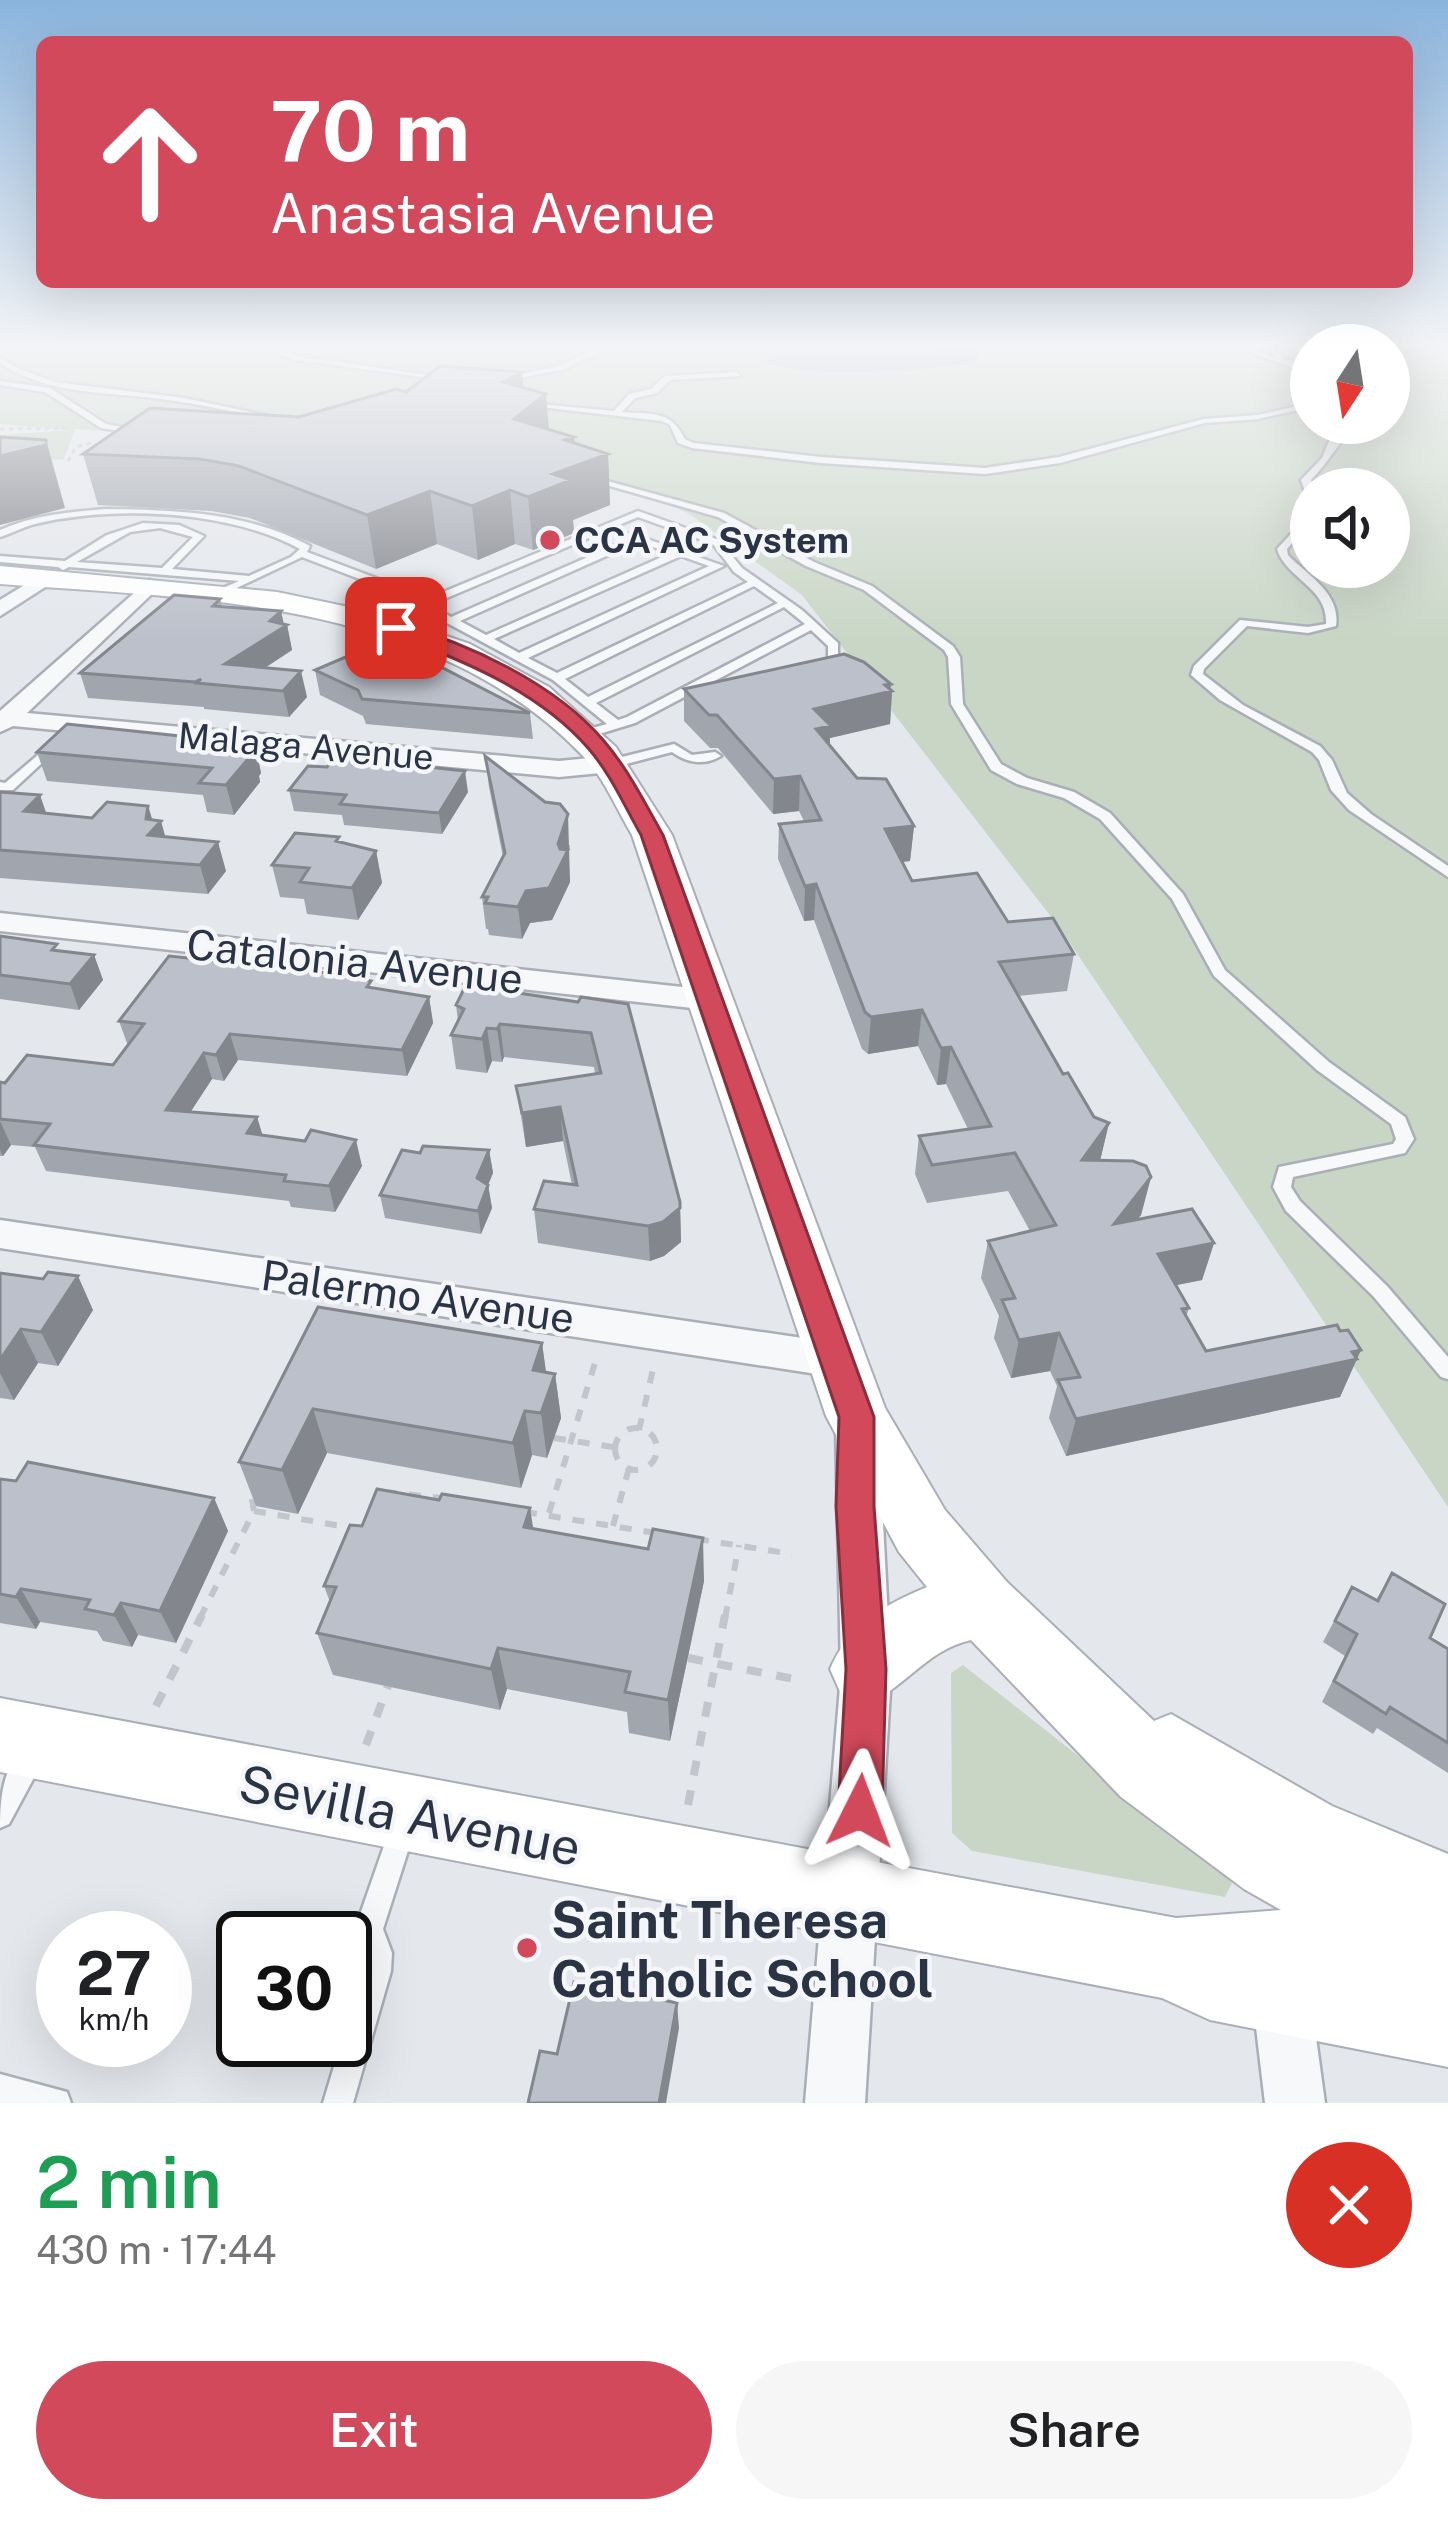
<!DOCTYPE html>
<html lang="en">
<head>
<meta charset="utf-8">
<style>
	:root { --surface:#fff; --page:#f6f6f6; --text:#202124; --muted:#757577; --accent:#d1495b }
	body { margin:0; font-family:"Public Sans",sans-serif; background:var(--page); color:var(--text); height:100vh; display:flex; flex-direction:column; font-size:45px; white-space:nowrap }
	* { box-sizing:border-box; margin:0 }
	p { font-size:39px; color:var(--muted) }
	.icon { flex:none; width:66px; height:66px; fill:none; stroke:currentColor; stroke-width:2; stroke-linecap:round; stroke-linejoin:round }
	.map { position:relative; height:2103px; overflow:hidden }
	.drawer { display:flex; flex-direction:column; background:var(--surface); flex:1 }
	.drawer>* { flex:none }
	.banner { position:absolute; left:36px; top:36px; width:1377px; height:252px; border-radius:18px; box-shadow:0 12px 48px #0002; background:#d1495b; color:#fff; overflow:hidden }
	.needle { width:78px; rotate:192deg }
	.controls { position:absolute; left:1290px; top:324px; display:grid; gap:24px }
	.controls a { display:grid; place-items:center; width:120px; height:120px; border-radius:50%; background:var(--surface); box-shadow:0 12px 48px #0002; font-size:60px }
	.speed { position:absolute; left:36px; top:1911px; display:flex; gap:24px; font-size:60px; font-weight:700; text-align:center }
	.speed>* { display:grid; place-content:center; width:156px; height:156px; border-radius:50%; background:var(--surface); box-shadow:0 12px 48px #0002; line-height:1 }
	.speed small { font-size:30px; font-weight:400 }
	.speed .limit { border:6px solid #111; border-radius:18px; background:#fff; color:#111 }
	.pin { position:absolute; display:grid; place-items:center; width:102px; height:102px; color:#fff; margin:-51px; border-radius:24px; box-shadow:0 6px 18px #0006 }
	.me { position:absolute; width:132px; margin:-66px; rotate:3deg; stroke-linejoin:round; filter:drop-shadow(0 0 9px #0008) }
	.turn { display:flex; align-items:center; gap:42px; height:252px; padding:0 36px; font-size:54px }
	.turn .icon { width:156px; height:156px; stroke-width:2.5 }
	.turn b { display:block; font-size:84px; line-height:102px }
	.round { display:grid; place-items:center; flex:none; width:126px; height:126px; border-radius:63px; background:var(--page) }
	.overview { display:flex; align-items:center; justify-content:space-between; height:204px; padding:0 36px }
	h1 { font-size:72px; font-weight:600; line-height:90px; color:#1e9e55 }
	.button { display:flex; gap:24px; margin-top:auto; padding:24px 36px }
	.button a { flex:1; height:138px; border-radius:72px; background:var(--accent); color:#fff; font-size:48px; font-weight:600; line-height:138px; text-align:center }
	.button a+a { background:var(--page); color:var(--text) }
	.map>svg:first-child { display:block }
	.green { fill:#c9d6c5; fill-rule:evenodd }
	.water { fill:#9fb4cc }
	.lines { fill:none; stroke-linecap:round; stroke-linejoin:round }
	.lane-casing { stroke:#a9aeb7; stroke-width:5 }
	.street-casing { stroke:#a9aeb7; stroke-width:5 }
	.secondary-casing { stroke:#a9aeb7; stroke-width:4 }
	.path-far2 { stroke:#c2c5cb; stroke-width:3; stroke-dasharray:4.5 4.5; stroke-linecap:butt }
	.path-far1 { stroke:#c2c5cb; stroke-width:6; stroke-dasharray:12 12; stroke-linecap:butt }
	.path { stroke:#c2c5cb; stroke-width:8; stroke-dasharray:15 15; stroke-linecap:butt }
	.lane { fill:#f7f8fa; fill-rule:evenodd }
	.street { fill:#f7f8fa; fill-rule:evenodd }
	.secondary { fill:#fff; fill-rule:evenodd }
	.wall { fill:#a1a5ae }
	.shaded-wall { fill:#83868d }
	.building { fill:#bbc0ca; stroke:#83868d; stroke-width:3 }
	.route { fill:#d1495b; stroke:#882f3b; stroke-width:3 }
	.poi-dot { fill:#d1495b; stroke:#f4f6f9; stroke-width:4.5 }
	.labels { text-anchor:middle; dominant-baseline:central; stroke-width:9; stroke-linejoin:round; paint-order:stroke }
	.far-poi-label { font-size:36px; font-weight:bold; fill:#2b3445; stroke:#f4f6f9; text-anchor:start }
	.far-street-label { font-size:36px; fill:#2b3445; stroke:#f4f6f9 }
	.street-label { font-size:42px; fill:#2b3445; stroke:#f4f6f9 }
	.near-street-label { font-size:51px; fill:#2b3445; stroke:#f4f6f9 }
	.near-poi-label { font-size:51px; font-weight:bold; fill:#2b3445; stroke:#f4f6f9; text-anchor:start }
</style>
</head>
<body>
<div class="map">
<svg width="1448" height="2103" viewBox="0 0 1448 2103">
	<rect width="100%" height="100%" fill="#e4e7ec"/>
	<path class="green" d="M0 347H1311V423H1389V347H1417L1448 364V1507L1062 931 802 595 688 513 632 489 299 446 75 429 64 459 0 463V435L68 430 0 424ZM1311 489H1389V567H1311Z
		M963 1665 1215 1864 1232 1883 1225 1897 972 1851 952 1833 951 1673Z"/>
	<path class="water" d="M950 347H1001L982 351 977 362C928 370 808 381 764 361L782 355 924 352Z"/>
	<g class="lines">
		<g class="lane-casing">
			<path id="lane" d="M259 347H270L297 356 456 379 452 381 296 360Z
				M599 347H609L566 369 504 381 500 379 561 365Z
				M1234 347H1245L1276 358 1271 347H1279L1283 358 1311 369V374Z
				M0 358 20 369 55 382 184 398 279 418 275 420C235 412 195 403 154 398 101 392 47 394 0 363Z
				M737 372 740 376 670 380 657 393 635 398 622 412C652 415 670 409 685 439L693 443 821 457 985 468 1059 457 1204 419 1258 415 1311 403V407L1258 419 1204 423 1060 463 985 474 821 463 692 448 678 443 670 425 662 421 523 405 527 403 614 411 629 394 651 389 665 376Z
				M0 381 50 388 106 424 144 431 140 434 101 428 45 392 0 385Z
				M1348 423H1357C1339 441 1329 462 1311 480L1313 489 1311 502 1308 501 1301 480 1322 458 1330 439Z
				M589 476 724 513 814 562 872 586 953 646 960 657 963 704 1001 764 1027 778 1074 792 1110 813 1183 894 1225 970 1329 1062 1405 1117 1414 1139 1405 1153 1293 1177 1291 1187 1300 1201 1387 1286 1448 1357V1379L1441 1377 1373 1296 1286 1211 1273 1187 1279 1167 1393 1144 1396 1139 1391 1124 1317 1070 1214 976 1172 899 1100 819 1064 798 1017 784 991 770 951 704 948 657 944 650 864 590 806 566 718 517 589 480Z
				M106 509C176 510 247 512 310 546L307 552 429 598 638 511 719 540 742 568 802 610 838 643V666L828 668V646L811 630 635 723 586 738 580 734 582 731 607 724 553 680 421 609 382 625H374V621L420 602 302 557 222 595 218 594V590L239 581 69 567 63 570 58 567 0 562V556L65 561 107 535 143 523 179 525 204 536 172 569 249 576 291 557 300 549C229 510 113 505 35 524 23 527 12 533 0 537V530C34 515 69 512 106 509ZM638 517 713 544 734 572 748 582 557 673 528 658 724 566 630 533 625 536 629 539 451 617 430 605ZM160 528 193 537 162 568 77 562 130 532ZM638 542 671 553 486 635 460 621ZM681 556 709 566 519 653 494 639ZM754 586 778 603 588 697 565 679ZM784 607 805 624 627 717 618 720 596 703Z
				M1311 512V521L1287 549 1288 555C1308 576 1341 593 1336 626L1308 633 1247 626 1204 669 1203 674 1243 705 1320 746 1332 760 1347 793 1371 814 1448 866V877L1349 810 1331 790 1319 760 1312 752 1220 700 1191 675 1194 666 1240 620 1308 627 1326 624C1328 587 1286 579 1277 549Z
				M52 743 56 744V750L13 790H0V782L5 783Z
				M674 744 692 755 715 752 721 756C705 766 687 763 672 752L611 768 605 764 606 761Z
				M31 1746 40 1750 44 1759 9 1824 0 1828C0 1800 2 1760 31 1746Z
				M402 1816 411 1820 415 1829 383 1929 392 1953 391 1971 353 2103H323L342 2040H345V2030L363 1971 364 1953 355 1929 393 1820Z
				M0 2074 67 2092 71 2103H0Z"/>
		</g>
		<g class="street-casing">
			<path id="street" d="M46 572 56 578 53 582 0 616V600Z
				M149 580 156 582V590L27 713 559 761 611 756 624 764 611 772 559 777 13 726 0 732V711Z
				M0 913 710 990 726 1000 710 1010 0 931Z
				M0 1220 836 1343 850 1348 857 1360 850 1372 836 1377 0 1248Z
				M857 1410 872 1415 878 1428 891 1675 865 2103H805L841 1675 836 1428 842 1415Z
				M1281 1965 1301 1974 1310 1994 1325 2103H1265L1252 1994 1261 1974Z"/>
		</g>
		<g class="secondary-casing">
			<path id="secondary" d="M0 566 277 592 382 614 470 644 549 687 616 747 672 835 885 1408 945 1510 1007 1582 1154 1721 1171 1714 1332 1806 1448 1854V2067L1210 2020 1162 1998 0 1772V1698L1176 1918 1281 1910 1244 1889 1121 1797 971 1640C926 1650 906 1688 866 1704L841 1694 830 1669C849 1625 883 1605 927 1587L899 1552 826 1416 632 835C617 810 604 778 584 757 434 600 203 599 0 584Z"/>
		</g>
		<path class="path-far2" d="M0 429 72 428
			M68 461 76 447 95 442"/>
		<path class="path-far1" d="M615 1449a21 21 0 1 1 42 0a21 21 0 1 1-42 0Z
			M639 1430 654 1365
			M554 1438 613 1447
			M385 1492 443 1498
			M254 1511 353 1528
			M525 1512 656 1533
			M549 1513 598 1353
			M613 1526 629 1468
			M697 1539 792 1554
			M200 1618 254 1511 250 1489
			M725 1618 739 1545"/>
		<path class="path" d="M688 1658 794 1679
			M156 1706 202 1615
			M366 1745 389 1683
			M688 1805 725 1615"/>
		<use href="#lane" class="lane"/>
		<use href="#street" class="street"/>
		<use href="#secondary" class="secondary"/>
	</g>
	<path class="wall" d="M522 372 523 388 549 429 574 437 575 444 608 454 610 505 573 520 574 533 533 550 515 544 478 560 437 544 376 569 250 518 211 511 98 505 83 454 299 417 406 392Z
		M220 599 222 606 281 611 284 624 287 625 292 650 265 668 307 697 289 717 204 709V707L88 698 80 673Z
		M315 670 530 713 533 739 366 724 363 716 320 695Z
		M684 689H890L892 691 890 724 830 738V746L857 778 914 826 910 861 902 862 912 881 1008 922 1074 954 1067 991 1018 996 1063 1074 1094 1117 1109 1123 1100 1160 1151 1177 1141 1215 1137 1220 1214 1243 1202 1280 1176 1285 1189 1308 1186 1317 1206 1351 1357 1358 1340 1397 1066 1456 1049 1418 1057 1386 1050 1371 1011 1378 994 1338 999 1316 981 1278 988 1241 1030 1231 1008 1191 927 1203 915 1174 919 1136 968 1129 946 1084 937 1085 918 1046 868 1054 862 1049 814 920 804 921 778 859 779 824 804 821 799 811 773 814 718 748H710L684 721Z
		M255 744 261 773 259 776 260 782 234 815 207 812 203 795 47 781 37 752Z
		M485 756 570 846 568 853 570 882 552 920 530 923 522 939 489 935 488 929H486L482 897 503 857 489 787Z
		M289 790 468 792 442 834 344 825 342 815 294 811Z
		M0 792 46 814 92 818 148 806 152 820 165 837 226 871 208 894 0 878Z
		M340 842 376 851 382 883 358 920 307 914 304 899 280 897 272 865Z
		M0 936 59 950 94 955 103 980 79 1010 0 999Z
		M372 988 429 997 433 1023 407 1076 238 1060 224 1081 212 1079 190 1112 257 1117 262 1135 362 1166 335 1212 291 1207 289 1201 46 1171 35 1147 11 1145 3 1156H0V1082L113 1065 128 1046 119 1021Z
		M578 1002 680 1202 681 1242 664 1256 650 1261 538 1243 534 1209 572 1185 563 1141 526 1147 516 1086 595 1074 594 1067 504 1057 502 1062 492 1061 487 1073 456 1069 451 1035 458 1021 456 1005Z
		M489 1150 493 1173 488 1185 492 1208 481 1234 385 1218 380 1195 420 1153Z
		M0 1273 93 1310 58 1366 38 1363 14 1400 0 1398Z
		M318 1307 542 1343 546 1372 555 1374 561 1418 547 1458 532 1455 521 1488 327 1453 298 1514 256 1506 239 1462Z
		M0 1479 214 1498 228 1531 176 1643 138 1635 132 1647 103 1641 97 1631 40 1622 36 1629 0 1623Z
		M362 1526 534 1529 704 1581 670 1741 629 1733 627 1712 507 1689 500 1710 333 1675 317 1633 330 1602 324 1586Z
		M1392 1573 1430 1638 1448 1649V1773L1377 1728 1373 1734 1322 1702 1345 1656 1323 1642 1352 1587 1376 1600Z"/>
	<path class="shaded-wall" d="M522 372 525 410 546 394 550 442 518 468 503 382Z
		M574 437 576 466 608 454 610 505 573 520 574 533 533 550 528 497 553 474 565 440Z
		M46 440 65 508 0 525V456Z
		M510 490 515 544 478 560 472 506Z
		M430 491 437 544 376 569 367 515Z
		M281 611 284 627 287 625 292 650 235 687 225 664Z
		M301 671 307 697 289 717 283 691Z
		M891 684 890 692 892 691 890 724 830 738 829 760 814 763V709Z
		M255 744 261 773 259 776 260 782 234 815 226 785Z
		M465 771 468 792 442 834 439 813Z
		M800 776 799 811 773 814 774 779Z
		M40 795 50 824 24 811Z
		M148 806 155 828 161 821 169 850 148 835 146 819Z
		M568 814 570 882 552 920 530 923 522 939 518 907 526 891 558 844Z
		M914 826 910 861 882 864 885 829Z
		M218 842 226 871 208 894 200 865Z
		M376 851 382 883 358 920 352 888Z
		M816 884 814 920 804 921 805 886Z
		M94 955 103 980 79 1010 70 984Z
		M429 997 433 1023 407 1076 402 1050Z
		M922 1010 918 1046 868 1054 871 1017Z
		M500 1024 504 1057 502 1062 497 1029Z
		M487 1028 492 1061 487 1073 482 1039Z
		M230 1034 238 1060 224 1081 216 1055Z
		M951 1047 946 1084 937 1085 941 1048Z
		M204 1053 212 1079 175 1136 166 1110Z
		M560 1107 563 1141 526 1147 522 1113Z
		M257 1117 265 1143 247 1133Z
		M0 1121 11 1145 3 1156 0 1150Z
		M1109 1123 1100 1161 1082 1160Z
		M356 1140 362 1166 335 1212 329 1186Z
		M489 1150 493 1173 481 1201 477 1178Z
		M1151 1177 1141 1215 1104 1262 1114 1224Z
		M488 1185 492 1208 481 1234 478 1211Z
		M680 1208 681 1242 664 1256 650 1261 648 1226Z
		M1214 1243 1202 1280 1147 1291 1158 1254Z
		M78 1276 93 1310 58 1366 41 1332Z
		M21 1329 38 1363 14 1400 0 1373V1360Z
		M1059 1333 1050 1371 1011 1378 1019 1340Z
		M542 1343 548 1388 539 1415 533 1370Z
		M1361 1350 1340 1397 1066 1456 1076 1419Z
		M555 1374 561 1418 547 1458 541 1413Z
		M313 1409 327 1453 298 1514 282 1470Z
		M525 1411 532 1455 521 1488 513 1443Z
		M214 1498 228 1531 176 1643 160 1611Z
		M530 1508 537 1552 524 1527Z
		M703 1538 704 1581 670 1741 668 1700Z
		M21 1589 40 1622 36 1629 16 1597Z
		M121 1603 138 1635 132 1647 114 1615Z
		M498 1648 507 1689 500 1710 491 1669Z
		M677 2003 679 2028 666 2103H659Z"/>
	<path class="building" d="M440 366 522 372 503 382 546 394 514 419 574 437 565 440 608 454 553 474 571 480 528 497 510 490 472 506 430 491 367 515 239 466 200 459 83 454 150 408 299 417 396 389 406 392Z
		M0 437 46 440V445L0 456Z
		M174 595 220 599 213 606 281 611 270 621 287 625 225 664 301 671 283 691 197 683 201 679 195 682 80 673Z
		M374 645 432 669 439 666 530 713 362 699 358 690 315 670Z
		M844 654 864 662 891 684 885 685 892 691 814 709 831 726 816 729 857 778 886 779 914 826 885 829 912 881 977 873 1008 922 1053 918 1074 954 999 962 1063 1074 1068 1073 1094 1117 1109 1123 1082 1160 1133 1161 1146 1166 1151 1177 1114 1224 1192 1209 1214 1243 1158 1254 1189 1308 1182 1309 1206 1351 1337 1325 1340 1331 1348 1330 1361 1350 1352 1352 1357 1359 1076 1419 1058 1380 1080 1377 1059 1333 1019 1340 1002 1300 1015 1298 988 1241 1056 1225 1015 1153 932 1165 919 1136 991 1126 951 1047 941 1048 922 1010 871 1017 865 1012 816 884 805 886 779 824 821 820 800 776 774 779 717 715H709L684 689Z
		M67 724 255 744 248 752 253 753 226 785 199 783 212 768 37 752Z
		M485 756 545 802 560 804 568 814 558 844 560 849 568 850 549 888 526 891 518 907 485 903 488 897H482L505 853Z
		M334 757 465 771 439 813 340 804 346 795 289 790 308 766 327 767Z
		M0 792 40 795 24 811 92 818 107 802 148 806 146 819 161 821 148 835 218 842 200 865 0 850Z
		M295 833 339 837 336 841 376 851 352 888 300 882 309 868 272 865Z
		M0 936 57 944 52 950 94 955 70 984 0 975Z
		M169 956 346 975 371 981 367 987 429 997 402 1050 230 1034 216 1055 204 1053 166 1110 257 1117 247 1133 305 1141 311 1130 356 1140 329 1186 284 1181 286 1175 34 1145 50 1124 0 1119V1082L5 1083 27 1055 113 1065 144 1024 119 1021Z
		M466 985 578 1002 581 997 628 1004 680 1202V1208L663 1222 648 1226 534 1209 544 1181 577 1185 560 1107 522 1113 516 1086 601 1073 591 1033 500 1024 497 1029 487 1028 482 1039 451 1035 464 1009 456 1005Z
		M423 1146 489 1150 477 1178 488 1185 478 1211 380 1195 402 1150 420 1153Z
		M48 1272 78 1276 41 1332 21 1329 0 1360V1273L43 1279Z
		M318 1307 542 1343 533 1370 555 1374 541 1413 525 1411 513 1443 313 1409 282 1470 239 1462Z
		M28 1462 214 1498 160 1611 121 1603 114 1615 85 1609 90 1600 21 1589 16 1597 0 1594V1479L16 1481Z
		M377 1489 439 1500 442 1494 530 1508 524 1527 648 1549 653 1529 703 1538 668 1700 625 1692 630 1672 498 1648 491 1669 317 1633 336 1587 324 1586 350 1525 362 1526Z
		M1392 1573 1445 1604 1430 1638 1448 1649V1743L1390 1707 1386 1714 1334 1681 1357 1634 1335 1621 1352 1587 1378 1601Z
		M574 1982 677 2003 659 2103H528L540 2051 557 2054Z"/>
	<linearGradient id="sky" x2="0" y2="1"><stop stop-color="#8bb4dd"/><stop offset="0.54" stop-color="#f3f4f6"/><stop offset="1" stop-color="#f3f4f6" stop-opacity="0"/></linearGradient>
	<rect width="1448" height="641" fill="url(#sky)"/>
	<path class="route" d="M396 623C468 643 555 683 604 741 628 769 645 803 663 835L874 1417V1506L886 1669 882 1811 875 1826 860 1833 844 1826 838 1811 846 1669 836 1506 839 1417 641 835C624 805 610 773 588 748 538 690 459 659 389 632L387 628Z"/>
	<g class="poi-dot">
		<circle cx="550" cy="540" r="12"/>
		<circle cx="527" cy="1948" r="12"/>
	</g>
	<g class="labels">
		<g class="far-poi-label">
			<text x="574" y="540">CCA AC System</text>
		</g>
		<g class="far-street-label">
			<text transform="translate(306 746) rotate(5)">Malaga Avenue</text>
		</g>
		<g class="street-label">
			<text transform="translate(355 961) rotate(6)">Catalonia Avenue</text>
			<text transform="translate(418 1296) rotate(8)">Palermo Avenue</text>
		</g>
		<g class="near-street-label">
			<text transform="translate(410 1815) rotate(11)">Sevilla Avenue</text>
		</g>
		<g class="near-poi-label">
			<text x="551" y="1919">Saint Theresa<tspan x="551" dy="59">Catholic School</tspan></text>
		</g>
	</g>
</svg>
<div class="controls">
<a><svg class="needle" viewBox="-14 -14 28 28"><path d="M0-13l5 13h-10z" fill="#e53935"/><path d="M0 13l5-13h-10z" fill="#757577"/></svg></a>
<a><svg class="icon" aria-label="sound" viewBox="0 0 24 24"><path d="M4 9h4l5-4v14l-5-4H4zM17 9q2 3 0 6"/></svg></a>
</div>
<div class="speed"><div>27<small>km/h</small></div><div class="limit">30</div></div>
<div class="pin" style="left:396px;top:628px;background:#d93025"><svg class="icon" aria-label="arrive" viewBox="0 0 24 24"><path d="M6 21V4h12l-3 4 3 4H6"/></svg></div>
<svg class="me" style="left:860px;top:1811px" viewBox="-20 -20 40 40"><path d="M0-17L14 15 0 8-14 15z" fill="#d1495b" stroke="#fff" stroke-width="4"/></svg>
<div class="banner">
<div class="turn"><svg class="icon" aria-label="ahead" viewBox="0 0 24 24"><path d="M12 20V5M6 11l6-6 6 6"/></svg><div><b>70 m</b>Anastasia Avenue</div></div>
</div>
</div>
<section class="drawer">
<div class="overview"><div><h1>2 min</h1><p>430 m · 17:44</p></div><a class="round" style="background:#d93025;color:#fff"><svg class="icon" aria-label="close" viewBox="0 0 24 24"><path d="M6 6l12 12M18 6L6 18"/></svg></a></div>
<div class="button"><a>Exit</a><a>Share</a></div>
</section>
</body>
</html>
